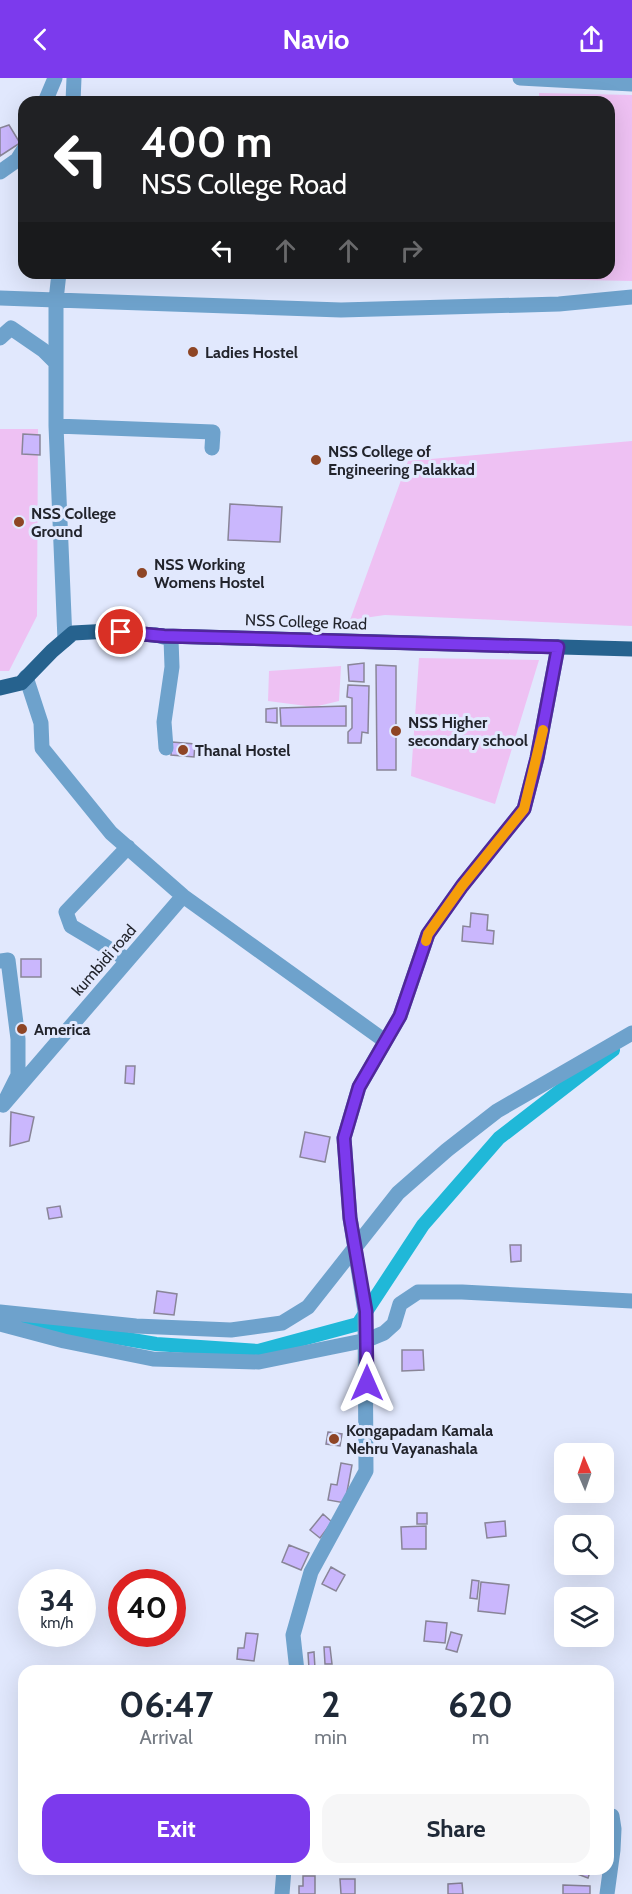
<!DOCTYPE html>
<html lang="en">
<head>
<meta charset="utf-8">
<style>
	:root { --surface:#fff; --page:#f6f6f7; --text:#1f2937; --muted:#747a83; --accent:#7c3aed }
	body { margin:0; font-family:Cabin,sans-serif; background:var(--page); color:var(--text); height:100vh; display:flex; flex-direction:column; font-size:22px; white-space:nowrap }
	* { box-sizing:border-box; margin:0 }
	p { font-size:20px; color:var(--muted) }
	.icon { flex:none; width:33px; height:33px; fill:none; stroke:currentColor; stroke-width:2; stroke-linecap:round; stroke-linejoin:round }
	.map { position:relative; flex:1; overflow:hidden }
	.sheet { position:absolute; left:18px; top:1587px; width:596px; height:210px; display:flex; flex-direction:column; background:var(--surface); border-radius:18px; box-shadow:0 6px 24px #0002 }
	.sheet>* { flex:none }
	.banner { position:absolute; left:18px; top:18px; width:597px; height:183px; border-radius:18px; box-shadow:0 6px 24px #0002; background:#202124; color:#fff; overflow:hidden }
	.needle { width:39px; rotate:358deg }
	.tools { position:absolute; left:554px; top:1365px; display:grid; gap:12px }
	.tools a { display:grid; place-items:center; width:60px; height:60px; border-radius:12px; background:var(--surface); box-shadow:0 6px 24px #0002; font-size:30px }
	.speed { position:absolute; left:18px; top:1491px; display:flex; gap:12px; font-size:30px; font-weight:700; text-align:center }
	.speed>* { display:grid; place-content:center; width:78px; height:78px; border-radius:50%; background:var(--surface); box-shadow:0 6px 24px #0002; line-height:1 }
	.speed small { font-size:15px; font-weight:400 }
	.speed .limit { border:9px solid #d22; background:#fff; color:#111 }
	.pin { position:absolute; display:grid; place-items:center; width:51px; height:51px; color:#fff; margin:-26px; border:3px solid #fff; border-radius:50%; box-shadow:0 2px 6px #0007 }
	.me { position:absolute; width:66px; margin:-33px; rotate:0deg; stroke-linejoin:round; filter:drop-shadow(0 0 4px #0008) }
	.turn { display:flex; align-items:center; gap:21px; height:126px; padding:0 24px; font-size:27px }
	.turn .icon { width:78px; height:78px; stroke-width:2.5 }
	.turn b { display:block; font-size:42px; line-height:51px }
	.lanes { display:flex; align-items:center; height:57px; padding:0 24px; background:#0003; justify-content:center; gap:30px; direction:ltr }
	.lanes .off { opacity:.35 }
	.eta { display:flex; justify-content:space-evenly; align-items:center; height:102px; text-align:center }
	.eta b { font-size:36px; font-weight:700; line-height:42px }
	.button { display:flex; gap:12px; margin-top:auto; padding:12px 24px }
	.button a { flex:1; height:69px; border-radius:18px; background:var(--accent); color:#fff; font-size:24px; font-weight:700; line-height:69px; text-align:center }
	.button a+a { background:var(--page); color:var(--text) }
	header { display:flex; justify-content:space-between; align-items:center; height:78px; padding:0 24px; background:var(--accent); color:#fff; font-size:27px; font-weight:700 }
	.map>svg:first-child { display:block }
	.green { fill:#eec1f3 }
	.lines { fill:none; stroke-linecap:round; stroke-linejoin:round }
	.canal { stroke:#20b8d8; stroke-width:14 }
	.building { fill:#cab7fd; stroke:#898598; stroke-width:1.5 }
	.minor { stroke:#6ea2cc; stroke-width:15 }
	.major { stroke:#26628e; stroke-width:15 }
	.route-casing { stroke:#51269a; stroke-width:15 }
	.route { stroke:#7c3aed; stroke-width:10 }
	.slow { stroke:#f59e0b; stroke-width:10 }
	.poi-dot { fill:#8e4525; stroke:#e1e8fd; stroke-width:2 }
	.labels { text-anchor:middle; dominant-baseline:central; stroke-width:6; stroke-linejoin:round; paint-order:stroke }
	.poi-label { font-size:16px; font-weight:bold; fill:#22242c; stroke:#e1e8fd; text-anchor:start }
	.street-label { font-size:16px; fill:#22242c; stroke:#e1e8fd }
</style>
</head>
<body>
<header><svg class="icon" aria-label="back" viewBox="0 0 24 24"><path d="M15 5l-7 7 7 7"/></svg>Navio<svg class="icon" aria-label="share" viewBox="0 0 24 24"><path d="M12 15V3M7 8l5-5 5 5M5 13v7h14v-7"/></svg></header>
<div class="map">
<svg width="632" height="1816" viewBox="0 0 632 1816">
	<rect width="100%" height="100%" fill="#e1e8fd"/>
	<path class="green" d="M539 15 632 17V203L535 201V195H609V24H539Z
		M0 351H38L37 538 9 593H0Z
		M632 363V548L385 537 350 542 408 383Z
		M419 580 539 582 495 726 411 698Z
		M341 588 339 623 314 629 268 623 269 593Z"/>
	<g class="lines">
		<path class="canal" d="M8 1241 156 1266 258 1273 358 1246 423 1147 499 1060 613 972"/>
	</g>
	<path class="building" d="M9 47 20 65 0 78V50Z
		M23 356 40 357V377L22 376Z
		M230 426 282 429 280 464 228 462Z
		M364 585V604L349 603 348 587Z
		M376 587 396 588V692H377Z
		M348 607 369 608 368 655 362 654 361 665H348V654L352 650V620L347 619Z
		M346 628V648H281L280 630Z
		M277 630V645L266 644V631Z
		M172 664 195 666 194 679 171 677Z
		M471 835 488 837 487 852 494 853 493 866 462 863 463 848 470 849Z
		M21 881H41V899H21Z
		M126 988H135L134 1006 125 1005Z
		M11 1034 34 1039 29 1063 10 1068Z
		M305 1054 330 1059 325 1084 300 1079Z
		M60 1128 62 1139 49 1141 47 1130Z
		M510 1167H521V1183L511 1184Z
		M157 1213 177 1216 174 1237 154 1235Z
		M402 1272H423L424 1292 402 1293Z
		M328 1354 342 1356 340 1368 326 1366Z
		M341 1385 352 1387 345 1425 328 1422 331 1406 337 1407Z
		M417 1435H427V1446H417Z
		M323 1436 332 1444 320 1460 310 1452Z
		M505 1443 506 1458 487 1460 485 1445Z
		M426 1448V1471H402L401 1449Z
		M289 1467 309 1475 301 1492 282 1484Z
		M331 1489 345 1497 336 1513 322 1506Z
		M472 1502 479 1503 477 1521 470 1520Z
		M481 1504 509 1507 505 1536 478 1533Z
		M426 1543 447 1545 445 1565 424 1563Z
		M451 1554 462 1557 457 1574 446 1571Z
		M246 1555 258 1556 254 1583 237 1581 238 1570H244Z
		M324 1569H330L332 1586H325Z
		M314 1574 315 1590 309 1591 308 1575Z
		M564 1791H591L588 1800Z
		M303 1798H315V1816H299V1808H303Z
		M340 1801H355V1816H341Z
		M462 1805 463 1816H448V1806Z
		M563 1807 590 1808V1816H563Z"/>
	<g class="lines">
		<path class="minor" d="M520 0 632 6
			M45 24 55 0
			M73 24 74 0
			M0 94 17 82 24 71
			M59 195 56 222 341 232 559 226 632 219
			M0 220 56 222V348L65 562
			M0 260 11 250 43 272 56 285
			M56 348 213 354 212 370
			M156 557 171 561 172 589 164 644 166 670
			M26 599 41 645 42 670 111 755 183 818 385 963
			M128 769 66 834 71 848 128 882
			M0 883 8 882 18 961V997L3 1027 183 818
			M0 1234 136 1248 231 1252 282 1245 308 1229 398 1115 447 1072 497 1033 632 955
			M0 1246 64 1263 153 1281 259 1284 367 1262 384 1255 394 1246 400 1226 418 1214H462L632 1223
			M297 1593 293 1557 311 1494 366 1393 365 1233 350 1140 344 1060 359 1009 400 938 428 856 462 808 524 731 537 680 558 569
			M282 1816 284 1791
			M607 1816 613 1772 614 1751 612 1738 608 1737"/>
		<path class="major" d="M0 610 21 605 52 573 73 555 110 553 164 558 632 571"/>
	</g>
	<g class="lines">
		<g class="route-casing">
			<path id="route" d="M121 554 164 558 558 569 537 680 524 731 462 808 428 856 400 938 359 1009 344 1060 350 1140 366 1233 367 1305"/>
		</g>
		<use href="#route" class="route"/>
		<path class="slow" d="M426 863 428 856 462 808 524 731 543 652"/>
	</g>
	<g class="poi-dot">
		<circle cx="193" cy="274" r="6"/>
		<circle cx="316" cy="382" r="6"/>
		<circle cx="19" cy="444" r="6"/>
		<circle cx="142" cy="495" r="6"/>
		<circle cx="396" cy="653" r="6"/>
		<circle cx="183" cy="672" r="6"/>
		<circle cx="22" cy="951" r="6"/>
		<circle cx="334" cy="1361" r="6"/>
	</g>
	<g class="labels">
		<g class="poi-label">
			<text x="205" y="274">Ladies Hostel</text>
			<text x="328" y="373">NSS College of<tspan x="328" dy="18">Engineering Palakkad</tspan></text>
			<text x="31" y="435">NSS College<tspan x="31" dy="18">Ground</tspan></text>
			<text x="154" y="486">NSS Working<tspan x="154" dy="18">Womens Hostel</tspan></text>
			<text x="408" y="644">NSS Higher<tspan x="408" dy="18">secondary school</tspan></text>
			<text x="195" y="672">Thanal Hostel</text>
			<text x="34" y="951">America</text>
			<text x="346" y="1352">Kongapadam Kamala<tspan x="346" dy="18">Nehru Vayanashala</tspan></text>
		</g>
		<g class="street-label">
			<text transform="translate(306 544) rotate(2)">NSS College Road</text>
			<text transform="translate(104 882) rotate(-49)">kumbidi road</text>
		</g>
	</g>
</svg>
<div class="tools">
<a><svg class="needle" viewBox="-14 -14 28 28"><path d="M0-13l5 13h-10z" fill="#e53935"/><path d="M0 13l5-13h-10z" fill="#747a83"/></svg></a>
<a><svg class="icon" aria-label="search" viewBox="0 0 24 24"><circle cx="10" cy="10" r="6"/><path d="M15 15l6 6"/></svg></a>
<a><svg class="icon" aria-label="layers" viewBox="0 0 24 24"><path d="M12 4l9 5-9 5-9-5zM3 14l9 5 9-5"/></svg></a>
</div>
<div class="speed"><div>34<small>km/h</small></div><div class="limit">40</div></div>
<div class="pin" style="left:121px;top:554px;background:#d93025"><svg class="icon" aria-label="arrive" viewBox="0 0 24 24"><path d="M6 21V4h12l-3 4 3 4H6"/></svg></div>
<svg class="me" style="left:367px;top:1305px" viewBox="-20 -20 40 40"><path d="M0-17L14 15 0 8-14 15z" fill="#7c3aed" stroke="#fff" stroke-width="4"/></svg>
<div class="banner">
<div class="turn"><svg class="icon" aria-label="left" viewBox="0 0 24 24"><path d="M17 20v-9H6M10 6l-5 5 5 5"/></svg><div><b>400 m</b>NSS College Road</div></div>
<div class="lanes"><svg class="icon" aria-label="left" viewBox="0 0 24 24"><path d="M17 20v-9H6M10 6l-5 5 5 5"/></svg><svg class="icon off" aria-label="ahead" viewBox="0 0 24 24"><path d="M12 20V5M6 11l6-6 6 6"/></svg><svg class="icon off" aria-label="ahead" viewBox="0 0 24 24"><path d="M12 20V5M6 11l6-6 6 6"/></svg><svg class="icon off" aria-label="right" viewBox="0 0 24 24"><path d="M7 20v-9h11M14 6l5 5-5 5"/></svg></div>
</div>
<section class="sheet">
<div class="eta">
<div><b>06:47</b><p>Arrival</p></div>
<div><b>2</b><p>min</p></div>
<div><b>620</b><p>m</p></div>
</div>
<div class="button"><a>Exit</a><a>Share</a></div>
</section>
</div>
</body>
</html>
